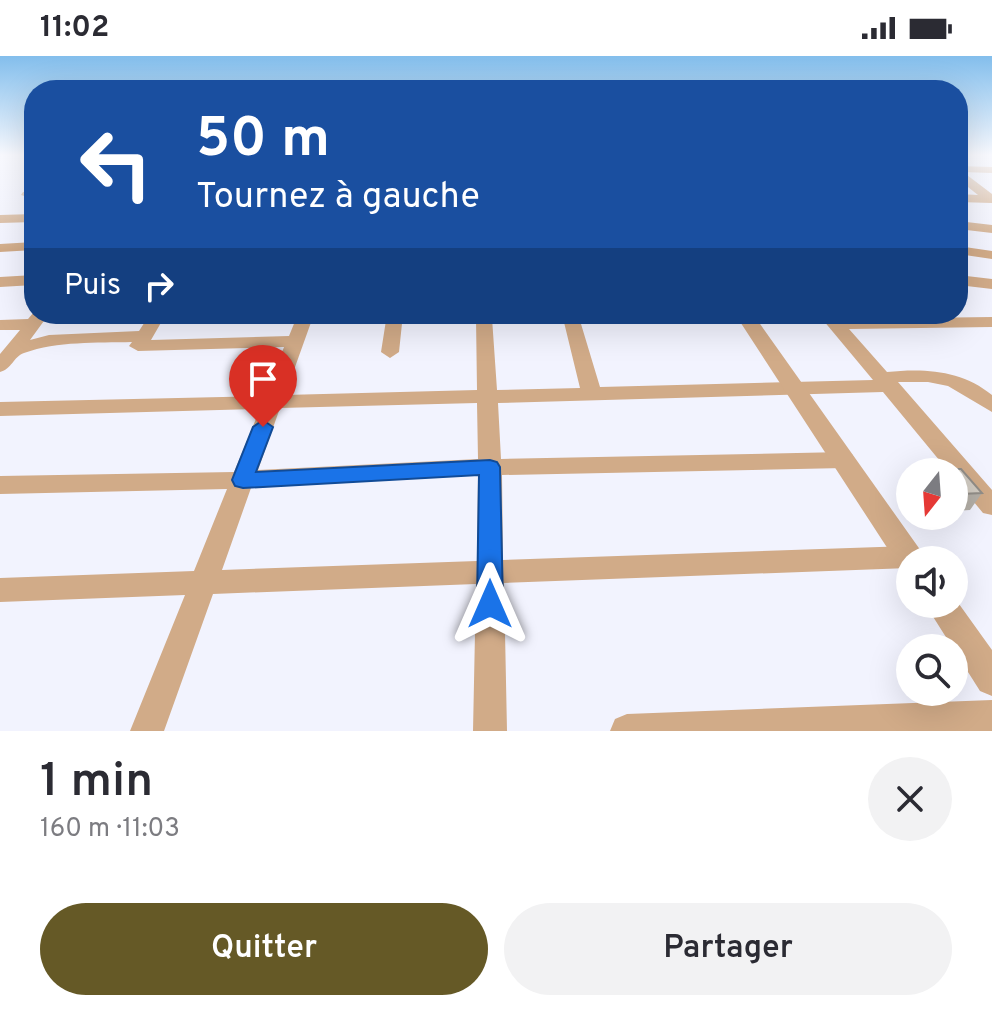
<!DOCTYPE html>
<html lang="fr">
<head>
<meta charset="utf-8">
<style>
	:root { --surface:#fff; --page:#f2f2f3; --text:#2b2b33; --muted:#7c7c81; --accent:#655926 }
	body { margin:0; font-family:Overpass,sans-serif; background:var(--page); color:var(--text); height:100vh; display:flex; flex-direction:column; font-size:30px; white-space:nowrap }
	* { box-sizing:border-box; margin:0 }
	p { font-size:26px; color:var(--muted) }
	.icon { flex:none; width:44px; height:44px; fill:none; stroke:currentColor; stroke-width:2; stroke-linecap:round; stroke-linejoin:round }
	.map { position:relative; height:675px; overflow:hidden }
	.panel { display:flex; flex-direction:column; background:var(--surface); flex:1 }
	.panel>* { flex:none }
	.banner { position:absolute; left:24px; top:24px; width:944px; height:244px; border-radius:32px; box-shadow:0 8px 32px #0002; background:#1a4fa0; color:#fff; overflow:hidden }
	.needle { width:52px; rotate:197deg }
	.tools { position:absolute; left:896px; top:402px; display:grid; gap:16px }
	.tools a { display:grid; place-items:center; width:72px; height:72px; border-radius:50%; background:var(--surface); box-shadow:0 8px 32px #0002; font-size:40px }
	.pin { position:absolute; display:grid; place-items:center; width:68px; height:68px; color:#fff; margin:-82px -34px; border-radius:50% 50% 50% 0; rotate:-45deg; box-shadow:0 0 8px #0007 }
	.pin .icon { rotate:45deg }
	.me { position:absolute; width:88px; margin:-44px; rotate:0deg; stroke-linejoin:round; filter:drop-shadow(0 0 6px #0008) }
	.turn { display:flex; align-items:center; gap:28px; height:168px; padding:0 40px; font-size:36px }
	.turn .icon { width:104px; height:104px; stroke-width:2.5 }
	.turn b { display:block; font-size:56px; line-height:68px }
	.then { display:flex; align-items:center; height:76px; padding:0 40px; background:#0003; gap:16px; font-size:30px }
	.round { display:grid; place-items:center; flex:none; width:84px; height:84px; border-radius:42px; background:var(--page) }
	.headline { display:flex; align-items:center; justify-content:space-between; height:136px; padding:0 40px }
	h1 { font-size:48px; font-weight:600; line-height:60px }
	.primary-button { display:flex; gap:16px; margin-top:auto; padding:16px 40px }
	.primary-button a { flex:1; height:92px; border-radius:48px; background:var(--accent); color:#fff; font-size:32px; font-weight:600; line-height:92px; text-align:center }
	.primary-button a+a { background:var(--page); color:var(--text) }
	.status { display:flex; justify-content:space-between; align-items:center; height:56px; padding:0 40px; background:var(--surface); direction:ltr }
	.status svg { height:22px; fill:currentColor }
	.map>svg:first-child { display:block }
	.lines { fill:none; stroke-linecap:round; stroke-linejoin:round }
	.minor { fill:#d1ab88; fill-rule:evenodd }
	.tertiary { fill:#d1ab88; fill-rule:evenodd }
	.wall { fill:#b4afa7 }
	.building { fill:#d1cbc2; stroke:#928e88; stroke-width:2 }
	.route { fill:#1a73e8; stroke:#114b97; stroke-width:2 }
</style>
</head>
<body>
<div class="status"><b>11:02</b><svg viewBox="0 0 49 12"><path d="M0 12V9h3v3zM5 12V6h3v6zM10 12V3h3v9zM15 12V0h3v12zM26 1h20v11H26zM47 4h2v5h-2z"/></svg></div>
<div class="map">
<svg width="992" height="675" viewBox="0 0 992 675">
	<rect width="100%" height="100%" fill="#f2f3fe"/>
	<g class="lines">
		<path class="minor" d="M958 110 992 111V117L963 116 992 138V147L958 146V138L978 139 958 123Z
			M34 135V143L21 139 23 136Z
			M34 158V166L0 167V159Z
			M958 165 992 169V177L958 173Z
			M34 186V194L0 196V188Z
			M958 190 992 195V203L958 198Z
			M34 219V229L0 231V221Z
			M958 219 992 223V233L958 229Z
			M34 256 49 258 30 284 49 279 139 275 150 258H166L151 284 289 280 298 258H314L285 339 477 334 476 262 480 258H490L492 262 497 334 580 332 562 258H578L600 331 873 324 818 258H835L839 263 992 261V271L849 273 887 316C924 312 962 314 992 339V356L948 330 928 326H898L992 434V459L983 457 954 422V416H949L883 336 498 347 501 403 844 396 852 398 855 404 852 410 844 412 502 419 503 504 909 490 918 493 922 501 921 504H910L909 512 504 527 507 675H473L476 528 213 538 164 675H130L185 539 0 546V522L194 515 227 433 0 438V420L234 416 260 353 0 360V346L265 340 284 291 138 295 129 290 132 286C96 287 58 285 24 297 13 301 12 313 0 316V298L20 274H0V264L28 263ZM477 347 478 403 258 414 280 352ZM449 420H478L477 505 222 514 251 432Z
			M387 258H403L399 296 390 302 381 296Z
			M992 644V675H610L615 663 627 658Z"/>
		<path class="tertiary" d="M735 258H753L921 495 926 504H910V516L901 513Z
			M954 541 992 594V640L980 635 925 548H954Z"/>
	</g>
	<path class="wall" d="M940 413H961L982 437 970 454 954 455V416H938Z"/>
	<path class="building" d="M940 413H961L982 437 960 438 954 430V416H942Z"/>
	<linearGradient id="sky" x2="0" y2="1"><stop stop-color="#83beec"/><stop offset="0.51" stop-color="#f9faff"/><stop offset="1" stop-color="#f9faff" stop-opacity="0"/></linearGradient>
	<rect width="992" height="194" fill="url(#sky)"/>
	<path class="route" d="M263 364 273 371 256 416 490 404 497 406 500 411 503 548 499 556 490 560 481 556 477 548 479 419 243 432 235 430 232 424 253 371Z"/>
</svg>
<div class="tools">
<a><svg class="needle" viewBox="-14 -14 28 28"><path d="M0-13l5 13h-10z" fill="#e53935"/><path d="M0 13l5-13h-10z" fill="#7c7c81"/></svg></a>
<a><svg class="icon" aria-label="sound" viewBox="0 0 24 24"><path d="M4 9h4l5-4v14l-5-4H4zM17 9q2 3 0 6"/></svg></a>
<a><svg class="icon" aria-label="search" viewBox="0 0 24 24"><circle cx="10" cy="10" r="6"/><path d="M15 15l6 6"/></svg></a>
</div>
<div class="pin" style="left:263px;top:371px;background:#d93025"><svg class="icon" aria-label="arrive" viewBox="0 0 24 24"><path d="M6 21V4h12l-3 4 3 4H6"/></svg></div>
<svg class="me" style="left:490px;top:548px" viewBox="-20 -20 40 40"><path d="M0-17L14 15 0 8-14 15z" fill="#1a73e8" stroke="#fff" stroke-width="4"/></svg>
<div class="banner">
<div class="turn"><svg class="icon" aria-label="left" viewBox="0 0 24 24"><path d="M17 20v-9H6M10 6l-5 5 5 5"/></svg><div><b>50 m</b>Tournez à gauche</div></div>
<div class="then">Puis<svg class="icon" aria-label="right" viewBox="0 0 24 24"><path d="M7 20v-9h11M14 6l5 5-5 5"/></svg></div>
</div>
</div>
<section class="panel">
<div class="headline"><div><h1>1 min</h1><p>160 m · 11:03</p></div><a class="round"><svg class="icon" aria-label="close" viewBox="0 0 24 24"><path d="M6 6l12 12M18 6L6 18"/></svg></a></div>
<div class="primary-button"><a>Quitter</a><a>Partager</a></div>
</section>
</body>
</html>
